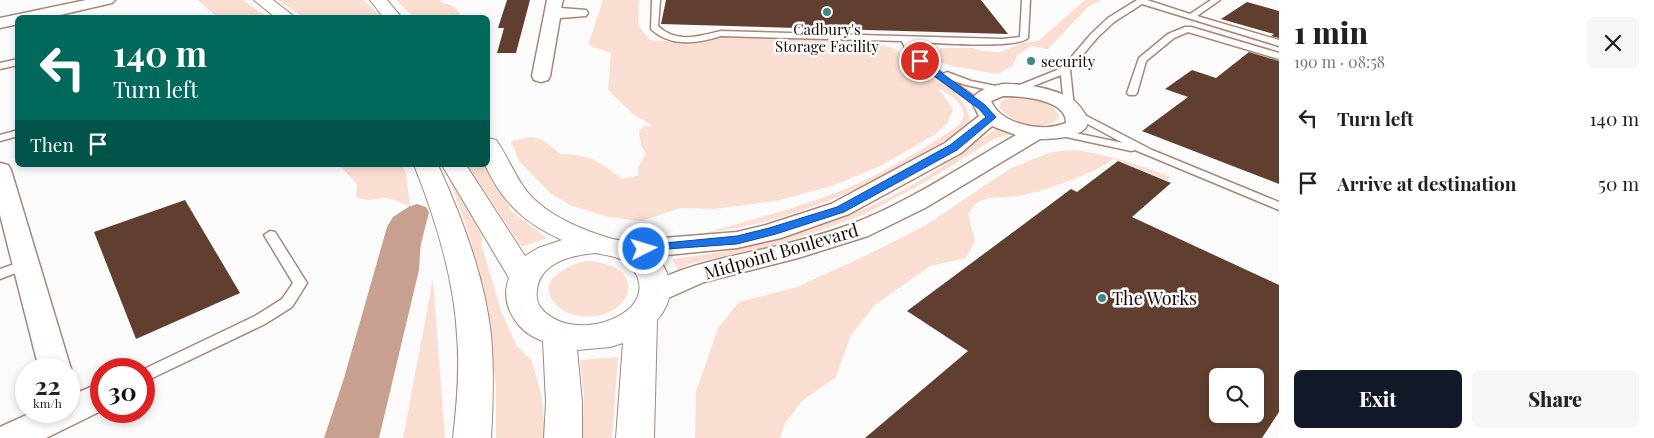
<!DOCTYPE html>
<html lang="en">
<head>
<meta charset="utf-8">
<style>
	:root { --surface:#fff; --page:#f6f6f6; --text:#222; --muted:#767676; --accent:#111827 }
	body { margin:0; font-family:"Playfair Display",serif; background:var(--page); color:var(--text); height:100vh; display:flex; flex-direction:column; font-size:19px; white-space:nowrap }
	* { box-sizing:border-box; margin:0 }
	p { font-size:16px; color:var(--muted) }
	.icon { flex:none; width:28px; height:28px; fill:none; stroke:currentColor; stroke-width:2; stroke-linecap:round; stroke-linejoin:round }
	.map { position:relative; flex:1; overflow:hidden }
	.details { display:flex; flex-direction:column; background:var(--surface); width:375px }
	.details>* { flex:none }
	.banner { position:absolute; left:15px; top:15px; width:475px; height:152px; border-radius:8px; box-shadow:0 2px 8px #0003; background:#00695c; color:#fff; overflow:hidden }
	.tools { position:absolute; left:1209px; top:368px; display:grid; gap:10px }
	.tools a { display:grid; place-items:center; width:55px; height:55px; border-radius:8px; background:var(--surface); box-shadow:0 2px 8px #0003; font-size:25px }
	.speed { position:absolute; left:15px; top:358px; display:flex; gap:10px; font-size:25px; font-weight:700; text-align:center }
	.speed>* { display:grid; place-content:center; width:65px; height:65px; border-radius:50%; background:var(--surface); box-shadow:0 2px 8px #0003; line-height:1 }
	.speed small { font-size:12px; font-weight:400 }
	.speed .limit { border:8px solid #d22; background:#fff; color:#111 }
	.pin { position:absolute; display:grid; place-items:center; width:42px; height:42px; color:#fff; margin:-21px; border:2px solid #fff; border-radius:50%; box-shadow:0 1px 5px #0007 }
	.me { position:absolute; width:55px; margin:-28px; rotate:85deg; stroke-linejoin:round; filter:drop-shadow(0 0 4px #0008) }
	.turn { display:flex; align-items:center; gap:18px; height:105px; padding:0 15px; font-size:22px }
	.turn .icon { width:65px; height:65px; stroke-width:2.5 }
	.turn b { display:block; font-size:35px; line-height:42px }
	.then { display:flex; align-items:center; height:48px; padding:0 15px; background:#0003; gap:10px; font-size:19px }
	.round { display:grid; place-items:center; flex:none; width:52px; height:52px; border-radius:8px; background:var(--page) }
	.headline { display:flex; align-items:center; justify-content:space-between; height:85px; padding:0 15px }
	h1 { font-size:30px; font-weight:800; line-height:38px }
	.primary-button { display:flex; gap:10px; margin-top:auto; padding:10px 15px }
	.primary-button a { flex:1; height:58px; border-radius:8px; background:var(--accent); color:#fff; font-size:20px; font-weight:800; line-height:58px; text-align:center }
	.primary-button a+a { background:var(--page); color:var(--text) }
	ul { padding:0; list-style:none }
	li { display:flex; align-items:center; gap:15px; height:65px; padding:0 15px }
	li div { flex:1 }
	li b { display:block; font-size:19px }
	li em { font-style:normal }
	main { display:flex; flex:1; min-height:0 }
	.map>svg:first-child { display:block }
	.green { fill:#fbded2 }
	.water { fill:#c8a08f }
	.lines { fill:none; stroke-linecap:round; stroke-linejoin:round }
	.canal { fill:#c8a08f; fill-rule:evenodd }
	.building { fill:#613f30; fill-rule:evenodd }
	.service-casing { stroke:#a98677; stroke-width:3 }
	.minor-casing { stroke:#a98677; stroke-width:3 }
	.trunk-casing { stroke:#a98677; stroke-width:2 }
	.service { fill:#fff; fill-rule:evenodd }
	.minor { fill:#fff; fill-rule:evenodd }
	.trunk { fill:#fff; fill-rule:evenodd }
	.route { fill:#1a73e8; stroke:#114b97 }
	.poi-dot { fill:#3f8786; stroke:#fbfbfb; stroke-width:2 }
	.labels { text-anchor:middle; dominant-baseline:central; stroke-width:5; stroke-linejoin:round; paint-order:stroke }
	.far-poi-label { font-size:15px; fill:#180c07; stroke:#fbfbfb }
	.street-label { font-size:18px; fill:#180c07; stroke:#fbfbfb }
	.poi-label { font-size:18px; fill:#180c07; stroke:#fbfbfb; text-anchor:start }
</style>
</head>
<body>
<main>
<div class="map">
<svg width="1279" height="438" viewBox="0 0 1279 438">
	<rect width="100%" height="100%" fill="#fbfbfb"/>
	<path class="green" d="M198 0H243L267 17H217Z
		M278 0H363L382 17H303Z
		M396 0H441V2L451 5 459 12V17H414Z
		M603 0H639L638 25 650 40 696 43 719 36H728C757 37 786 38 815 39 841 40 870 39 894 49 905 54 907 65 916 70 939 82 963 90 970 119L967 124 958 132C881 184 797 221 705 233 751 220 798 208 843 190 884 173 923 150 959 125 973 109 951 94 938 88L953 109 948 122 936 134 880 166 832 186 776 201 715 209 681 208 641 221 609 217 572 206 551 194 519 161 511 142C537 133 540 137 560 154 589 154 599 161 622 179L639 175 638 168 646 153 641 146 639 131 644 126H653L633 114 608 90 611 53 588 45Z
		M1085 0H1101L1088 7 1048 49 1031 46 1017 55 1013 65 998 74 956 67 935 61 926 55 935 54 941 48H973L982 51 1000 52 1022 43 1038 41Z
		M1013 97C1029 97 1050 100 1059 115L1058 119C1042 132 1012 123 999 108L1001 101Z
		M996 129 1010 134 994 139 927 181 865 214 816 232 763 248 692 263 678 270 672 259C761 249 847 224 924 178 949 163 972 145 996 129Z
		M1074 150C1108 154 1139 165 1171 177L1166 180 1114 159C1090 175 1053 188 1024 195 1009 198 992 195 978 202 974 204 971 210 968 214L975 241 966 258 930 266 875 305 851 335 836 377 802 401 785 423 780 438H695L696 392 718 328 739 302 797 287 871 253 926 225 1008 170 1033 159 1053 152Z
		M488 162 511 211 547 238 522 247 467 165H488Z
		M340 165H402L406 173 410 206 388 198 366 200 356 197 357 185Z
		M451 176 483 238 481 243 501 311 516 345 532 361 542 398 545 438H496V387L482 288 469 234 449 179Z
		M586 261C652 263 633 322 581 316 573 315 566 313 560 308 531 285 563 266 586 261Z
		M433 279 445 438H403Z
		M618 357 612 438H582L584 397 580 360Z"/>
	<path class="water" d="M410 206 421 238 419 270 379 438H324L344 378 387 227 393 217Z"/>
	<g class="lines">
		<path class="canal" d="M417 204 426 207 429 212 419 252 415 258 406 261 397 258 393 252 405 212 408 207Z"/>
	</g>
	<path class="building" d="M507 0H530L516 53H497L504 28H498Z
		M666 0H981L1008 34 661 24Z
		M1247 2 1279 11V38L1271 36 1274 34 1221 19Z
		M1249 52 1279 61V184L1142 131 1188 97 1165 89 1192 70 1216 78Z
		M1118 161 1171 183 1132 217 1279 285V412L1262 438H865L968 351 907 311 1071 189 1077 192ZM1218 376H1255V414H1218Z
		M185 200 240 293 136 339 94 232Z"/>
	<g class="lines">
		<g class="service-casing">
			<path id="service" d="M652 0H660L658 26C677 44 699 36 721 31L1003 39 1020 37 1022 0H1030L1028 38C1015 50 932 42 910 42L916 54 943 74 947 72 971 81 1006 88V92L1003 93 966 85 951 80 986 105V109L982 110 909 57 902 41 721 36C698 43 671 48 651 29Z
				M1137 0H1147L1190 14 1211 0H1220L1197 16 1279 40V46L1142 4 1114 22 1097 38 1070 70 1074 107 1073 109H1065L1064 107 1061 75 1018 92H1012V88L1062 68 1091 34 1108 18Z
				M1185 27H1191L1279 53V59L1188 32 1174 38 1146 61 1137 93 1135 95H1129L1127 93 1139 58 1168 34Z
				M18 59V65L0 69V63Z
				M1075 110 1152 150 1279 202V210L1135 150 1131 151 1057 135 1056 133 1057 131 1061 130 1123 143 1071 115 1070 113Z
				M18 130V136L0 141V135Z
				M270 231 275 232 307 283 292 307 265 324 144 382V369L255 316 282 299 293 283 264 235Z
				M26 260 31 261 33 264 31 267 0 279V269Z"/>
		</g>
		<g class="minor-casing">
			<path id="minor" d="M86 0H115L112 3 47 18H18V24L0 28V18Z
				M547 0H563L561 8 586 10 588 13 586 16 560 18 550 76 548 80 541 82 534 80 532 76Z
				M1003 84C1024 84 1049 87 1068 97 1076 101 1080 106 1085 114 1099 137 1053 139 1040 139L925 208 868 236 798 258 704 282 657 303 647 300 643 293C657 269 744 254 773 247 798 241 824 234 849 225 908 203 962 166 1016 135L992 126 961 153 849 214 781 238 737 248 627 259 618 256 614 250 618 244 627 241 737 232 766 225 831 204 945 143 979 116 971 100C979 89 990 87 1003 84ZM1003 96C1021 96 1067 99 1066 123 1043 133 1001 125 991 101Z
				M0 163 8 165 11 170 71 369 69 373V369H39L0 215Z
				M101 383V411L46 438H0V427L35 411H69V396Z"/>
		</g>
		<g class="trunk-casing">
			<path id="trunk" d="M254 0H273L296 18H276Z
				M370 0H387L402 18H384Z
				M488 138 496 140C512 162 518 188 541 205 559 220 584 230 606 237 617 241 632 241 643 247 671 263 680 294 657 320L654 438H616L623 343 610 347 577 350 582 402V438H544L546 402 543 341C517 333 499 304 509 278L442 165H466L525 256 538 248 562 240C524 223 503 203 485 165H488ZM596 253C604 255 615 256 622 260 640 271 646 291 631 307 610 328 562 334 541 308 537 303 536 296 537 290 540 262 572 255 596 253Z
				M414 165H438C462 217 485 279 491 335 494 370 493 404 491 438H453C457 404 460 369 457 335 454 279 435 217 414 165Z"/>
		</g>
		<use href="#service" class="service"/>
		<use href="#minor" class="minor"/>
		<use href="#trunk" class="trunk"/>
	</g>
	<path class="route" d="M917 59H923L985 105 996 117 994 119 957 150 844 212 776 234 737 244 639 251 638 249 639 246 644 245 737 236 769 228 837 207 950 145 986 117 979 109 917 63Z"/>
	<g class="poi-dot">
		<circle cx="827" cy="12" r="5"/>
		<circle cx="1031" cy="61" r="5"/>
		<circle cx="1102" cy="298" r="5"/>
	</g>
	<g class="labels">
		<g class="far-poi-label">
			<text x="827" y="29">Cadbury's<tspan x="827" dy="17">Storage Facility</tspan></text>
			<text x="1041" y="61" text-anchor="start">security</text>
		</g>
		<g class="street-label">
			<text transform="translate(781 251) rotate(-16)">Midpoint Boulevard</text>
		</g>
		<g class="poi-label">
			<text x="1112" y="298">The Works</text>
		</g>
	</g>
</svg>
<div class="tools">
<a><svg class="icon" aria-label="search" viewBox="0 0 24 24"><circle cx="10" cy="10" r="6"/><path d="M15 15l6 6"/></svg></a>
</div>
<div class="speed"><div>22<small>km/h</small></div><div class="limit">30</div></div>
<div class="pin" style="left:920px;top:61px;background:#d93025"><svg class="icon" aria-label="arrive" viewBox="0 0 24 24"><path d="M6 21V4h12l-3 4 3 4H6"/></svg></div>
<svg class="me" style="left:644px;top:249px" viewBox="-20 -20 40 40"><circle r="17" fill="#1a73e8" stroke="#fff" stroke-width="3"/><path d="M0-11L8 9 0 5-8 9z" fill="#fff"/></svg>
<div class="banner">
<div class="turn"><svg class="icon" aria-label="left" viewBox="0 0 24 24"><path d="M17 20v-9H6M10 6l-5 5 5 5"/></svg><div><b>140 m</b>Turn left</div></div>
<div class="then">Then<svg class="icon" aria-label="arrive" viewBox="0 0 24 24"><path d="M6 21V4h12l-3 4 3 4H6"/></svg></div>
</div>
</div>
<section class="details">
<div class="headline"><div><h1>1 min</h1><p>190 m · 08:58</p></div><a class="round"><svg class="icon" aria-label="close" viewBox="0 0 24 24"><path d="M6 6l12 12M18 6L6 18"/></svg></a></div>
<ul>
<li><svg class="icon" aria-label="left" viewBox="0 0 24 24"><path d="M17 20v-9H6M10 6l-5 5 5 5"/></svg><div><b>Turn left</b></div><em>140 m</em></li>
<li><svg class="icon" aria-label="arrive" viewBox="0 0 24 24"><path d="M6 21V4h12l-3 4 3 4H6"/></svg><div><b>Arrive at destination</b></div><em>50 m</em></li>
</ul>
<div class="primary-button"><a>Exit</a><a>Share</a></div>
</section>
</main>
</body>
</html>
